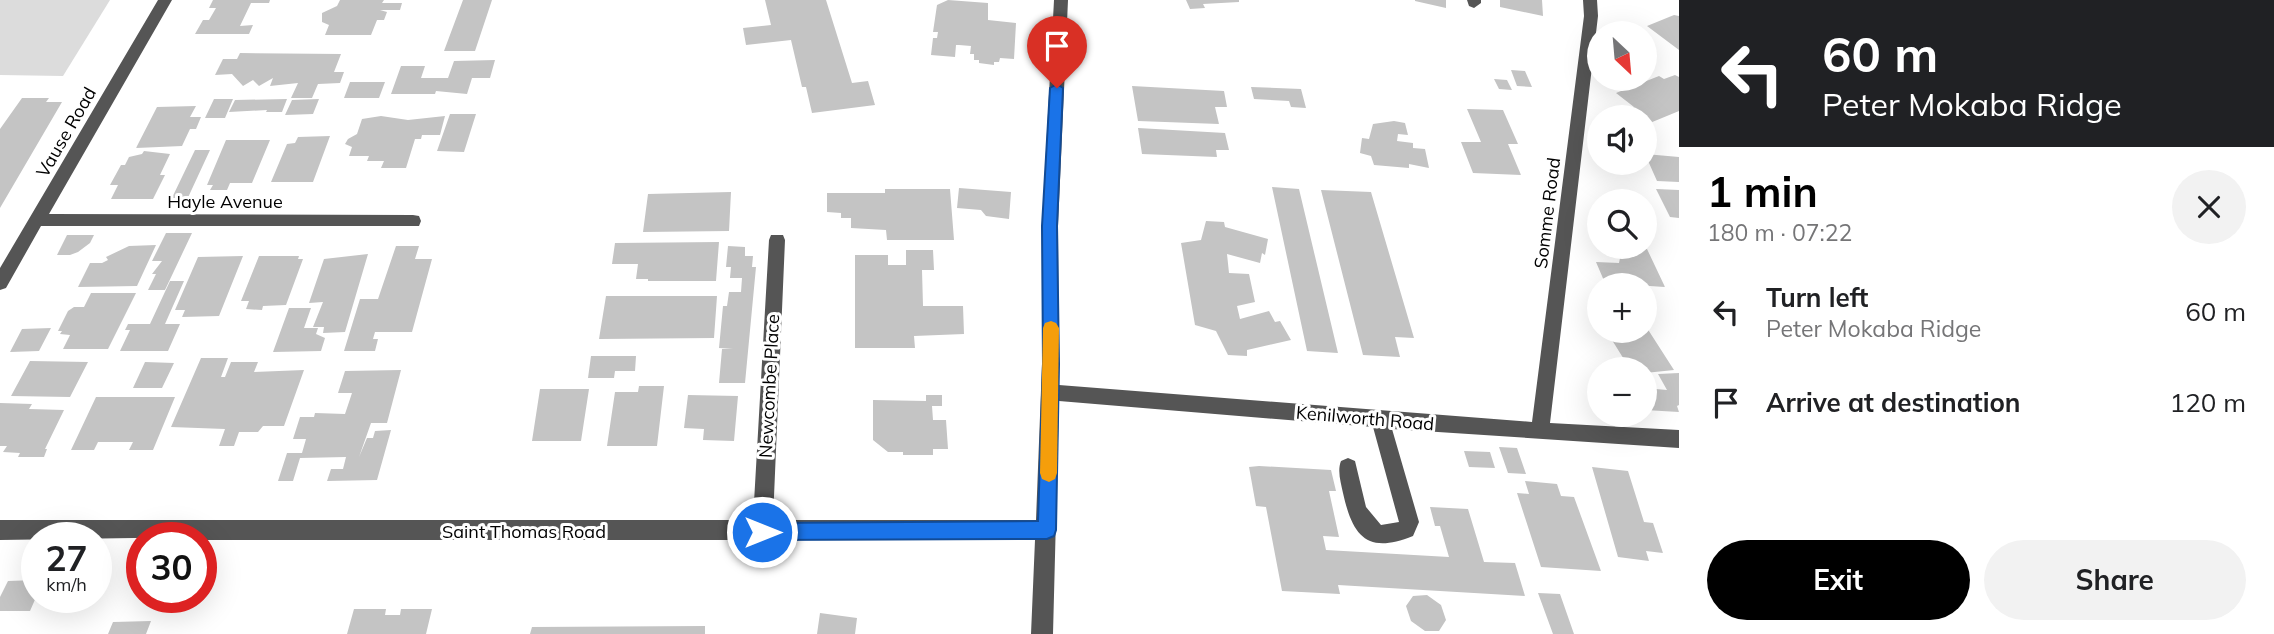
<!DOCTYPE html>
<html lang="en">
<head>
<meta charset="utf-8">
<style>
	:root { --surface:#fff; --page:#f2f2f2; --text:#202124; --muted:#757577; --accent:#000 }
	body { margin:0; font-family:Mulish,sans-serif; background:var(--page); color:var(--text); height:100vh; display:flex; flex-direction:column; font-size:26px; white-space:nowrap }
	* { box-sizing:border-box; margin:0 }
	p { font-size:23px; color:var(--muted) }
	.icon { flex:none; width:38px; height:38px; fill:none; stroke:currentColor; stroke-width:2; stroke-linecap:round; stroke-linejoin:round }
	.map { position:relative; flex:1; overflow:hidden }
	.panel { display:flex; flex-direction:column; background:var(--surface); width:595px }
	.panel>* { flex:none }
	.banner { background:#202124; color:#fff; overflow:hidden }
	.needle { width:46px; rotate:154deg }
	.tools { position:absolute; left:1587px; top:21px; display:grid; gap:14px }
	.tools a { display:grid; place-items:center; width:70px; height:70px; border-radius:50%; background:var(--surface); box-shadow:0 7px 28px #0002; font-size:35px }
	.speed { position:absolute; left:21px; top:522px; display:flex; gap:14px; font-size:35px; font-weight:700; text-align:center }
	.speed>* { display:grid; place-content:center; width:91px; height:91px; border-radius:50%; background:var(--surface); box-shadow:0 7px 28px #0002; line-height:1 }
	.speed small { font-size:18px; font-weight:400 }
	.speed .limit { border:10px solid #d22; background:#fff; color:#111 }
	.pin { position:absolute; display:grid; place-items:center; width:60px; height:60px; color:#fff; margin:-72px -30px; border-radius:50% 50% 50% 0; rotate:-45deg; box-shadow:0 0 7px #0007 }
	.pin .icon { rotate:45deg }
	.me { position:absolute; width:77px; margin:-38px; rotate:90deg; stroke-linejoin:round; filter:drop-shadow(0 0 5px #0008) }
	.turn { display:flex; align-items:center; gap:24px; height:147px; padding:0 28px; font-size:32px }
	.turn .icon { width:91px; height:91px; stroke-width:2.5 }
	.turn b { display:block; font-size:49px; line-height:60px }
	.round { display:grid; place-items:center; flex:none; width:74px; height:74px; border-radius:37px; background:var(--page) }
	.head { display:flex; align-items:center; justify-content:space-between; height:119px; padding:0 28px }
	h1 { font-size:42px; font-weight:700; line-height:52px; color:var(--accent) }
	.cta { display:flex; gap:14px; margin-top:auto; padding:14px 28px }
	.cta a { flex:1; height:80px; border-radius:42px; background:var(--accent); color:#fff; font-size:28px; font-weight:700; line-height:80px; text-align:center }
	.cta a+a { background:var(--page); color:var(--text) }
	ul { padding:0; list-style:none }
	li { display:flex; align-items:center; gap:21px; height:91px; padding:0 28px }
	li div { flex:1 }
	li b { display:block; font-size:26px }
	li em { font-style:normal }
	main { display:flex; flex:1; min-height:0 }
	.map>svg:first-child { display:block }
	.green { fill:#dcdcdc }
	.building { fill:#c4c4c4 }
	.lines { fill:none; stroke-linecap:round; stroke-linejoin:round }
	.minor { fill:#555; fill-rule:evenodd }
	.route { fill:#1a73e8; stroke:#114b97; stroke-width:2 }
	.slow { fill:#f59e0b }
	.labels { text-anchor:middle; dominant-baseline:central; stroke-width:6; stroke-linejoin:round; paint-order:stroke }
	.street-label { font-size:18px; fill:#000; stroke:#fff }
</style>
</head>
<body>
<main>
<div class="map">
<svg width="1679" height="634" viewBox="0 0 1679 634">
	<rect width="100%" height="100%" fill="#fff"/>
	<path class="green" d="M0 0H110L63 76 0 75Z"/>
	<path class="building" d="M213 0H270L269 3H251L240 26 253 25 249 34H195L203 20H209L216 8H209Z
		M340 0H384L382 3H402L400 10H380L387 12 384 20H377L371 35H325L329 25 322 22V13L337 6Z
		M463 0H492L475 51H444Z
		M765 0H826L852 83 868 81 875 105 812 113 806 87H802L791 40 746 45 743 28 771 25Z
		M948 0 988 3V20L1016 23 1014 59 1000 58 999 62H994V65L979 63V60H974V54H970L971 46 959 45H956L955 57 931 55 933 38H937L938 32H933L937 5Z
		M1186 0H1239V2L1203 4 1205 8 1190 9Z
		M1415 0H1446V8L1415 1Z
		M1500 0H1542L1543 16 1500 7Z
		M1674 15 1679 16V50L1647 26Z
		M240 53 341 54 334 72H344L340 83 318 84 312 98H291L298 83 270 86 273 78 259 86 253 80 243 86 232 74 215 75 223 59H237Z
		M495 60 490 78H472L467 94 436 91 435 94H391L401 66H425L421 78H448L454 61Z
		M1511 70 1525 71 1532 87 1517 86Z
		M1675 75 1679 77V111L1645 125V117H1633L1625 111 1634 107 1616 93 1659 76 1664 79Z
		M1494 79 1507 80 1512 90 1499 89Z
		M350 82H385L379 98H344Z
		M1132 86 1224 91 1227 107H1215L1219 124 1138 121Z
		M1251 87 1301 89 1306 108 1291 107 1289 101 1254 99Z
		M22 98H49L46 102H62L0 208V129Z
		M214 99H233L225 118H205Z
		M287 99 282 112H266L267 110 229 112 235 100Z
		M319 99 313 114 285 115 292 100Z
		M196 106 190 117H201L196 129H190L182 146 136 148 157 107Z
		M1467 109 1503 110 1518 144H1508L1521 175 1473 173 1461 142H1481Z
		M450 114H476L464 152 437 151Z
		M381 116 408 120 445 116 440 135H422L421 139H415L406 168H381L384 161H367L369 156H349L352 147 345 144 348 139 357 134 362 119Z
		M1394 121 1405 123 1408 135 1398 134 1397 141 1413 143V148L1425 149 1429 168 1409 164V168L1374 165 1371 156 1360 153 1362 138 1369 139 1373 124Z
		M1138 128 1225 133 1229 150H1216L1217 157 1142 154Z
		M330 136 313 182H271L287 144 295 143 298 137Z
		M226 140H270L252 183H230L227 190H210L213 185H207Z
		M195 150H210L185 204H169Z
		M144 151 170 154 160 175H165L153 199H111L118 185H110L121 165H125L129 157 142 154Z
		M1645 154 1679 157V182L1657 181Z
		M1272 187 1299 189 1338 353 1307 351Z
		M959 188 1011 192 1009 219 986 216 981 210 957 208Z
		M885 189H950L954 240H887L886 230 851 228V218H841V213L827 212V193H885Z
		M1656 189 1679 190V218L1670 217Z
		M1321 190 1371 192 1414 338 1395 337 1400 357 1363 355Z
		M731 192 729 231 643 232 648 194Z
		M1206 221 1224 222 1225 227 1268 239 1265 255 1262 253 1260 263 1227 254 1229 273 1249 274 1255 302 1237 306 1240 319 1269 311 1275 322 1280 321 1291 340 1247 350V356L1228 355 1216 331 1195 325 1181 243 1201 240Z
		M166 233H192L165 290H148L156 274H152L162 261H152Z
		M67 235H94L90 243 78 252 70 255H57Z
		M719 242 716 281H648V279H636L638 264H612L615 243Z
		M156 245 137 286 78 287 90 263H102L108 260 106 257 129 246Z
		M396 246H419L415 259H432L412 332H375L373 339H378L375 351H344L360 299H378Z
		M728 246 745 247V256H753L752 267H756L745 383H719L722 349H733L719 348 723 306H727L729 292H741L742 278H730L731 267H726Z
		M1622 248 1647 249 1665 287 1605 283 1596 262 1619 263Z
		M906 250H933L934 270H922L923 306H963L964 334 914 336 915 348H855V255H888V265H906Z
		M368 254 345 332 323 333 324 327H313L323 302 309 303 324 259Z
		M243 256 219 316 182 317 185 310H175L198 257Z
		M259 256H299L298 259H303L286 305 263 306 262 310 246 309 249 301H241Z
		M170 281H184L165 324H180L168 351H120L130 330H125L128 324H150Z
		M91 293H136L108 349H63L70 335 60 334 62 331H58L68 311 74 307H84Z
		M606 296H717L714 338 599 339Z
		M289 308H311L304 328H318L316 334 325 338 321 351 273 352Z
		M51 328 39 351 10 352 22 329Z
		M1645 328H1647L1674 370 1645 373V369H1630L1607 332 1645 331Z
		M591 356H636L635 371H615L614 378H588Z
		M201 358H228L221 377H225L231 362H258L254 372 304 370 284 426H263L258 432H239L234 446H219L225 429 171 427Z
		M30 361 88 362 70 397 11 396Z
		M145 362 174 363 162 388H133Z
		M401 370 387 423H371L359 457 367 438H373L375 431 391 430 377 480 327 481 331 469H343L346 457 300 458 293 481H278L287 453H302L306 439H293L300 417H314L315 413 345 414 352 393H338L345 371Z
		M1679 373V405L1677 406 1679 412 1645 410V388L1667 390 1658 374Z
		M639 386H664L657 446H607L615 392H638Z
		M540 389H589L581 441H532Z
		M688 395 738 396 734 441 703 440 704 429 684 428Z
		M926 395H942V406H932L933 420H946L948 449H933V455H903V452H888L873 440V400L926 401Z
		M96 397H175L153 450H129L133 442H98L94 450H71Z
		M0 403 32 404 29 409 64 410 45 449H47L44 457H18L20 453 3 452 7 446H0Z
		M1499 447 1517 448 1526 474 1508 473Z
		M1464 451 1490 452 1495 468 1469 467Z
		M1259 466 1331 470 1336 491H1329L1339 537 1323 536 1326 550 1449 557 1440 526H1435L1430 507 1468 509 1484 562 1515 563 1525 596 1338 585 1340 594 1282 591 1266 507 1256 506 1249 467Z
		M1592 467 1628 471 1644 522 1653 523 1663 553 1646 551 1649 561 1618 557Z
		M1525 481 1557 484 1561 496 1574 497 1601 571 1541 567 1517 493 1529 494Z
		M37 580V595L30 611H0V597L8 581Z
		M1538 593 1560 594 1574 634H1553Z
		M1427 595 1441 605 1446 620 1439 631H1425L1411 621 1406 606 1413 596Z
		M354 609H386L385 615H400L401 609H432L426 634H347Z
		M820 613 857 618 855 634H817Z
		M151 621 146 634H108L113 622Z
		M705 626V634H530L532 627Z"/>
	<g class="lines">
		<path class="minor" d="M158 0H172L49 214 413 215 419 216 421 221 419 226H41L6 288 0 290V268Z
			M1054 0H1068L1058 226 1059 385 1532 422 1584 16 1583 0H1597L1598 16 1550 423 1679 430V448L1392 429 1419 522 1413 536C1368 554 1353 538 1343 493 1341 483 1337 471 1341 461L1348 458 1355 461 1366 507 1381 525 1399 522 1373 427 1059 401 1053 634H1031L1035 540H201V537L0 540V520H753L769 240 771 235H783L785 240 773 520H1036L1042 364V226Z
			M1467 0H1481V3L1474 8 1469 6Z"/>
	</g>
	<path class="route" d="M1057 84 1063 88 1057 226 1059 364 1056 530 1054 536 1047 539 762 540 755 538 752 532 755 525 762 523 1038 521 1043 364 1042 226 1050 88Z"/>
	<path class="slow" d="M1051 321 1056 323 1059 328 1057 473 1055 479 1049 482 1042 479 1040 473 1043 328 1045 323Z"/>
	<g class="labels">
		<g class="street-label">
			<text transform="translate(66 132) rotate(-60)">Vause Road</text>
			<text x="225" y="201">Hayle Avenue</text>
			<text transform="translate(1547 213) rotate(-83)">Somme Road</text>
			<text transform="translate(769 386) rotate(-87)">Newcombe Place</text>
			<text transform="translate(1365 418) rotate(5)">Kenilworth Road</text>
			<text x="524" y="531">Saint Thomas Road</text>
		</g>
	</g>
</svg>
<div class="tools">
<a><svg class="needle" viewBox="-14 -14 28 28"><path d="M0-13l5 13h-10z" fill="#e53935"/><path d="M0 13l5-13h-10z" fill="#757577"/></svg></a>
<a><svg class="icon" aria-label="sound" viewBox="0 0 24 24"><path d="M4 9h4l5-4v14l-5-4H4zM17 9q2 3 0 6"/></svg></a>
<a><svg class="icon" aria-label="search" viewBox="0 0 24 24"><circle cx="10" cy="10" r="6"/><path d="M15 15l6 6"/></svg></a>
<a>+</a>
<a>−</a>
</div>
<div class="speed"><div>27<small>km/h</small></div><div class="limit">30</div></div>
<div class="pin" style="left:1057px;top:88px;background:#d93025"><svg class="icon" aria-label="arrive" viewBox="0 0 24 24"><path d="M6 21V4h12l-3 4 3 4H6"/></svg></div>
<svg class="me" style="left:762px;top:532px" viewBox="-20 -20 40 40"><circle r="17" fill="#1a73e8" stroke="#fff" stroke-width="3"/><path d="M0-11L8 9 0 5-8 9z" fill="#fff"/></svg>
</div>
<section class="panel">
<div class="banner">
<div class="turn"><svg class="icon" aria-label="left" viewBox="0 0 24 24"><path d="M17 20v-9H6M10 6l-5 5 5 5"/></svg><div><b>60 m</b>Peter Mokaba Ridge</div></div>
</div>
<div class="head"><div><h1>1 min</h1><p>180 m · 07:22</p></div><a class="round"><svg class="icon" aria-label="close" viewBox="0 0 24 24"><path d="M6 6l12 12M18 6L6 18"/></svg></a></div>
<ul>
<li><svg class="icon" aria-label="left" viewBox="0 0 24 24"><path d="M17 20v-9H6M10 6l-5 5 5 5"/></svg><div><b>Turn left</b><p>Peter Mokaba Ridge</p></div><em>60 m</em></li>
<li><svg class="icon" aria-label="arrive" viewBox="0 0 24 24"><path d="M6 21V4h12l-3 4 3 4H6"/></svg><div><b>Arrive at destination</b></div><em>120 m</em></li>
</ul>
<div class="cta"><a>Exit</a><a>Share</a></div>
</section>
</main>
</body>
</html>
